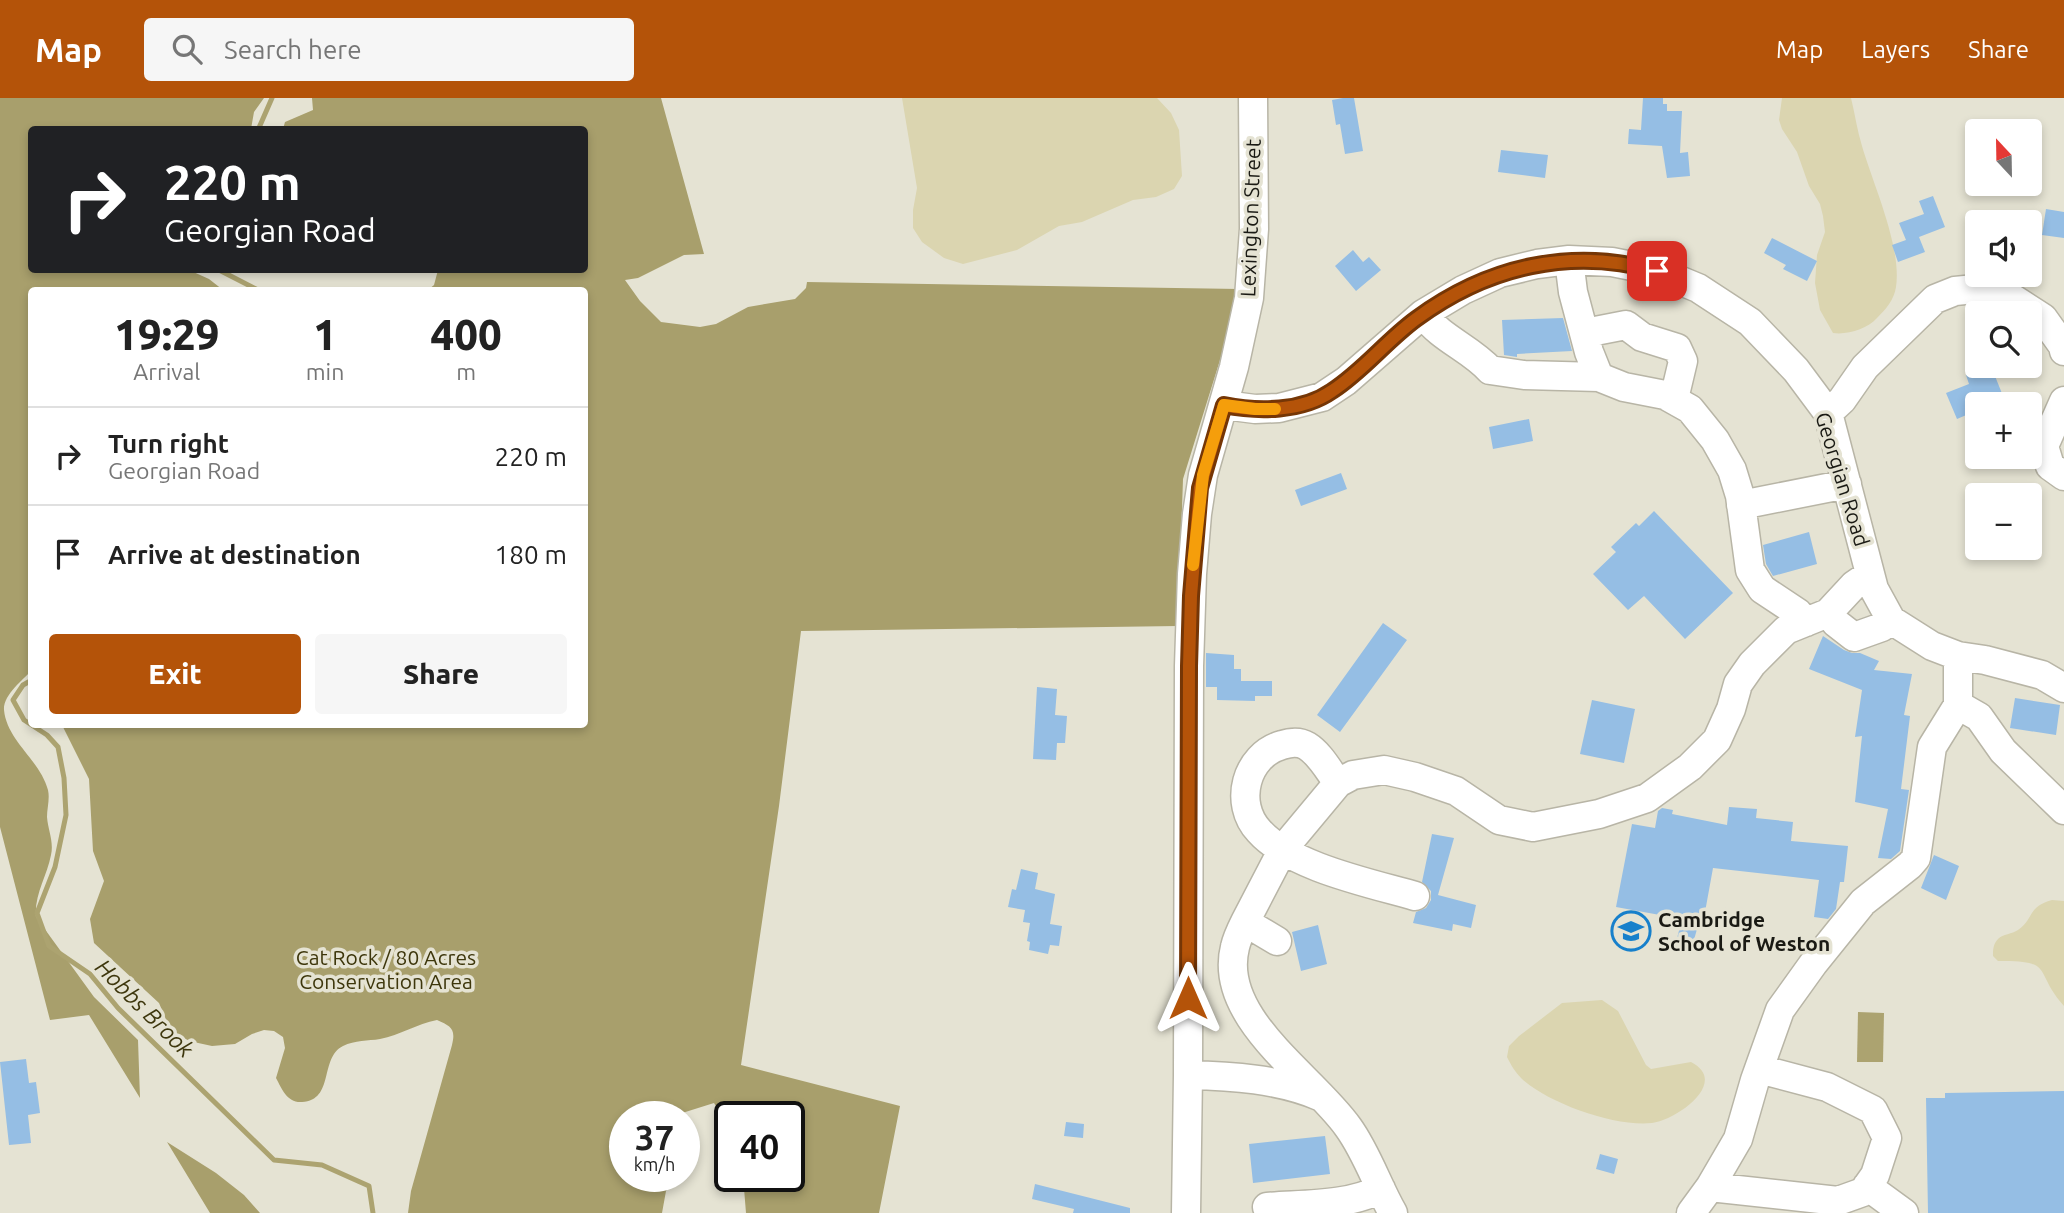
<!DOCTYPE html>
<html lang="en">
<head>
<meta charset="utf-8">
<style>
	:root { --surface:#fff; --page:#f6f6f6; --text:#222; --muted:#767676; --line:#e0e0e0; --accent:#b45309 }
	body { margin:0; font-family:Ubuntu,sans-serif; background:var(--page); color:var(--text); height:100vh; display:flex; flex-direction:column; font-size:26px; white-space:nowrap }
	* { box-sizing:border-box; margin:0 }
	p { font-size:23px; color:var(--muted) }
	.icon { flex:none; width:38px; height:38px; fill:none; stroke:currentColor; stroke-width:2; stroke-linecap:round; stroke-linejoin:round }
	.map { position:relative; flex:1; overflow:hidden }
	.drawer { position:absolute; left:28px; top:189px; width:560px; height:441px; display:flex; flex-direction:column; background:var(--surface); border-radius:7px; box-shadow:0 4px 10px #0003 }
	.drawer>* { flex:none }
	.guide { position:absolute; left:28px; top:28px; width:560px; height:147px; border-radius:7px; box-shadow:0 4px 10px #0003; background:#202124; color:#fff; overflow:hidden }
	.needle { width:46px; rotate:338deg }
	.tools { position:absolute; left:1965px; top:21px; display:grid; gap:14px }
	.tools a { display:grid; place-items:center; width:77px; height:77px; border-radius:7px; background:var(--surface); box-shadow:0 4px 10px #0003; font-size:35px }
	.speed { position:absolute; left:609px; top:1003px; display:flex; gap:14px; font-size:35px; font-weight:700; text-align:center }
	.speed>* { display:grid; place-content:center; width:91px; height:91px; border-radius:50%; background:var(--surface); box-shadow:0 4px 10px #0003; line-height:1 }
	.speed small { font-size:18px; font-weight:400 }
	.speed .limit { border:4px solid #111; border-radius:10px; background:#fff; color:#111 }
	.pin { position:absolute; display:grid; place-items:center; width:60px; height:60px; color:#fff; margin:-30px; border-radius:14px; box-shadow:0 4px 10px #0006 }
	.me { position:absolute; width:77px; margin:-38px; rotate:0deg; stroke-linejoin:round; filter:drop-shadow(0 0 5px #0008) }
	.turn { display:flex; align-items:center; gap:24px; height:147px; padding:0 21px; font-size:32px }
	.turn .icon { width:91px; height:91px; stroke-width:2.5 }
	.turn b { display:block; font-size:49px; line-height:60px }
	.eta { display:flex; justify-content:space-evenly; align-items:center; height:119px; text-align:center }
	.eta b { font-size:42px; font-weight:800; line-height:49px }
	.cta { display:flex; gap:14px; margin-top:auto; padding:14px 21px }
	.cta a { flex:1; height:80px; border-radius:7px; background:var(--accent); color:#fff; font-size:28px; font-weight:800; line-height:80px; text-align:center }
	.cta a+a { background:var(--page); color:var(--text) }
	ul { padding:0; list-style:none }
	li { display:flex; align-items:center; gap:21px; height:98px; padding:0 21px; border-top:2px solid var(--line) }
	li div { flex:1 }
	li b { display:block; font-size:26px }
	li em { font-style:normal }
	header { display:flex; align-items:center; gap:42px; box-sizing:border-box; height:98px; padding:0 35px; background:var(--accent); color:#fff }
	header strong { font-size:33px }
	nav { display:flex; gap:38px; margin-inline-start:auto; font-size:24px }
	.search { width:490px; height:63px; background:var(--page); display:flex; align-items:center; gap:18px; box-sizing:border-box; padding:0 24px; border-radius:7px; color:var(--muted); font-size:26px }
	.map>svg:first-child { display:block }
	.green { fill:#dbd5b0 }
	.forest { fill:#a89f6c }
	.water { fill:#aca370 }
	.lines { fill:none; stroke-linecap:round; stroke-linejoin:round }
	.stream { stroke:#aca370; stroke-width:5 }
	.building { fill:#95bee4 }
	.minor-casing { stroke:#b8b5a6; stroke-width:31 }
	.minor { stroke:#fff; stroke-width:28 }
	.route-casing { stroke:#753606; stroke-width:18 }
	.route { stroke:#b45309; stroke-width:12 }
	.slow { stroke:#f59e0b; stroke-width:12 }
	.labels { text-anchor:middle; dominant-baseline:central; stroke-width:7; stroke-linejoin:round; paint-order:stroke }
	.street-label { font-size:21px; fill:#1a1a14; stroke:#e5e3d3 }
	.poi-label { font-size:21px; font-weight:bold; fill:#1a1a14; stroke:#e5e3d3; text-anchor:start }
	.park-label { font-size:21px; fill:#3d360b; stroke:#e5e3d3 }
	.water-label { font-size:23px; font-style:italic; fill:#3e370d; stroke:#e5e3d3 }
</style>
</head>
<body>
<header>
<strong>Map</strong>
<div class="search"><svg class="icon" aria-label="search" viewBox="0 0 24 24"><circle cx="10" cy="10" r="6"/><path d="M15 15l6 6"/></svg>Search here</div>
<nav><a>Map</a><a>Layers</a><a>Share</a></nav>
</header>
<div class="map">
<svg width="2064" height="1115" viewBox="0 0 2064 1115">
	<rect width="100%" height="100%" fill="#e5e3d3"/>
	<path class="green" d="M902 0H1157L1171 15 1179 32 1182 78 1174 91 1156 99 1133 102 1082 124 1059 128 1017 152 963 166 944 160 922 144 913 130V112L917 90Z
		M1782 0H1851C1855 16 1857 32 1862 48 1873 86 1902 149 1896 189 1894 202 1886 211 1877 220 1867 231 1848 237 1833 235L1820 212 1815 185 1817 157 1825 134 1823 118 1820 106 1809 88 1797 54 1782 31 1779 22Z
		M2052 802 2064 803V908C2033 874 2056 862 1998 863L1993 858C1993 852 1993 846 1998 841 2003 836 2012 836 2018 832 2034 821 2027 809 2052 802Z
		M1602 902 1618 913 1646 967 1651 971 1691 964C1730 984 1677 1022 1652 1025 1615 1029 1550 1006 1522 981 1515 974 1511 967 1507 959L1509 948 1519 938 1562 905Z"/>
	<path class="forest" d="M0 0H264L254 14 251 31 32 32V172H189L209 181 223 192H32L31 573C23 582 3 597 4 612 7 643 40 662 48 692 50 701 47 710 47 719 48 732 54 744 51 757 47 778 34 797 36 819L94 899 138 942 140 1000 89 917 50 922 0 729Z
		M312 0H661L704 156 684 157 638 180 625 182 640 203 661 224 700 229 716 226 748 209 795 201 806 190 807 184 1239 191V201L1183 381 1178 528 801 533 779 708 741 967 900 1008 879 1115H746L743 1078H789V1018H730V1031L714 1005 679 1016 680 1018H625V1078H678L666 1093 662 1115H408L411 1093 452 947C456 931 451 928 437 922 417 926 400 937 380 941 368 943 355 942 343 948 319 960 335 1002 302 1004 287 1005 282 991 276 980L285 950 283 939 274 933 264 932 252 936 235 946 212 948 189 943 170 931 159 905 94 845 90 821 104 783 93 753 89 681 62 627 584 626V192H428L434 187 438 172H584V32L283 31 285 24 313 12Z
		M167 1044 216 1075 244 1097 260 1115H210Z"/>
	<path class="water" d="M1858 914 1884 915 1883 964H1857Z"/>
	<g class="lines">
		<path class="stream" d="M258 32 272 0
			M219 172 258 192
			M32 582 23 587 13 602 24 622 47 637 58 649 64 680 66 717 55 769 37 815 49 848 90 876 118 910 274 1062 322 1067 369 1088 373 1115"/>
	</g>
	<path class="building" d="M1343 0H1354L1363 53 1345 56 1340 26 1336 27 1332 2Z
		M1643 0H1663V6H1667V13H1682L1680 55 1688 54 1690 78 1667 80 1662 48 1628 46 1629 31 1641 32Z
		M1501 52 1548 57 1545 80 1498 74Z
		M1933 98 1945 129 1919 139 1925 154 1898 164 1892 147 1906 142 1899 125 1924 116 1919 103Z
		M2046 111 2064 114V140L2042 137Z
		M1772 140 1817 163 1807 183 1783 171 1786 167 1764 155Z
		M1353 152 1363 164 1369 159 1381 172 1356 193 1335 168Z
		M1563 220 1572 253 1517 256V259L1504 257 1502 222Z
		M1991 268 2003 298 1978 306V312L1957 321 1946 295 1969 286 1966 277Z
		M1529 321 1533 343 1493 351 1489 329Z
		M1341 375 1347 391 1301 408 1295 392Z
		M1654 413 1733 495 1685 541 1644 498 1628 512 1593 476 1616 454 1611 449 1636 425 1639 428Z
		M1809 434 1817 466 1773 478 1766 466 1763 447Z
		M1383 525 1407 542 1340 634 1317 617Z
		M1823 538 1844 552 1852 555H1860L1879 563 1874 572 1912 576 1904 617 1910 618 1901 691 1909 692 1900 753 1891 761 1878 760 1888 711 1855 704 1862 638 1855 639 1862 592 1809 571Z
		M1206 555 1234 557V571H1241V583H1272V598H1255V603L1217 602V589H1206Z
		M1037 589 1057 591 1055 617 1067 618 1065 645H1057L1056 662 1033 661Z
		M2015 600 2060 607 2056 637 2010 630Z
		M1592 602 1635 611 1624 665 1580 656Z
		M1729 709 1757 711 1756 720 1793 724 1791 743 1848 748 1844 784H1840L1836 811 1828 821 1814 819 1819 782 1713 770 1703 825 1699 824 1690 856 1674 852 1682 821 1616 809 1632 726 1655 730 1658 713 1662 710 1673 712 1672 716 1727 727Z
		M1432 736 1454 740 1438 797 1476 807 1471 830 1453 826 1452 833 1413 825 1416 814 1426 810 1431 802V793L1422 784Z
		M1934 757 1959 768 1946 802 1921 790Z
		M1021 771 1038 775 1035 791 1055 796 1050 826 1062 828 1059 848 1050 847 1048 856 1029 852 1030 844 1027 843 1030 825 1023 824 1025 812 1008 809 1012 791 1016 792Z
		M1318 827 1327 866 1301 873 1292 834Z
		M26 961 29 985 36 984 40 1015 28 1017 31 1045 9 1047 0 964Z
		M2064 993V1115H1928L1926 1000H1945V995Z
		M1066 1024 1084 1026 1083 1040 1064 1038Z
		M1325 1038 1330 1076 1253 1085 1249 1046Z
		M1600 1056 1618 1061 1614 1076 1596 1071Z
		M1035 1086 1130 1110V1115H1073L1074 1111 1032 1101Z"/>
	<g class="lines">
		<g class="minor-casing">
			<path id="minor" d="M1569 162 1573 194 1589 254 1599 279
				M1423 216C1441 241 1470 250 1490 272L1524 277 1599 279 1624 289 1665 297 1690 311 1715 342 1732 372 1740 398 1750 472 1762 491 1798 515 1806 524
				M1585 235 1626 227 1642 239 1677 250 1683 263 1674 301
				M2064 303 2044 348 2050 368 2064 378
				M1224 307 1255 311 1279 310 1322 299 1346 283 1423 216 1463 192 1500 175 1537 166 1569 162 1612 164 1657 173 1698 190 1750 224 1796 272 1828 315 1874 491 1891 522 1932 548 1958 558 1985 562 2042 577 2064 590
				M1828 315 1842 302 1865 269 1935 201 1955 193 1995 189 2043 220 2063 248 2064 253
				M1741 407 1847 386
				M1828 515 1854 487 1870 476
				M1958 607 1979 619 2003 653 2064 712
				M1338 685C1329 673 1320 656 1307 648 1299 643 1291 644 1282 647 1246 657 1233 705 1259 733 1291 769 1370 785 1415 798
				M1245 824 1283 751 1338 685 1353 677 1384 672 1415 679 1456 693 1499 722 1533 729 1599 716 1647 700 1690 669 1717 642 1731 611 1738 586 1752 566 1786 532 1828 515 1836 525 1854 539 1882 529 1891 522
				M1277 843 1245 824C1241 832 1237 840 1235 849 1217 920 1312 978 1348 1029 1367 1055 1377 1087 1393 1115
				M1188 977C1232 978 1279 981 1319 998
				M1867 1088 1904 1115
				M1710 1089 1838 1103 1863 1094 1875 1077 1887 1040 1873 1012 1827 989 1759 971
				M1267 1109C1305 1106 1347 1108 1381 1091
				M1186 1115 1188 977 1189 568 1192 476 1197 416 1203 377 1234 269 1249 200 1254 131 1253 0
				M1691 1115 1710 1089 1738 1041 1755 982 1780 912 1813 866 1863 804 1910 767 1916 760 1932 649 1958 607V558"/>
		</g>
		<use href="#minor" class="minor"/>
	</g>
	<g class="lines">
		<g class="route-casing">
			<path id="route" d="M1188 900 1189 568 1191 498 1200 390 1224 307C1258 314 1302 314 1332 293 1363 273 1386 243 1416 221 1488 168 1571 149 1657 173"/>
		</g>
		<use href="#route" class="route"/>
		<path class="slow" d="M1193 467 1203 377 1224 307 1255 311H1275"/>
	</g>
	<defs>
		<g id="school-ring" transform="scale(2.0125)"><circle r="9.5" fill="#e5e3d3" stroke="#1780cb" stroke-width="1.5"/><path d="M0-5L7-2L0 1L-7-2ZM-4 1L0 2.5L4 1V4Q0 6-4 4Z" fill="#1780cb"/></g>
	</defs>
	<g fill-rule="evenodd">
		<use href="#school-ring" x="1631" y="833"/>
	</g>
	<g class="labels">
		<g class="street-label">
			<text transform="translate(1250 120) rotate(-88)">Lexington Street</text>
			<text transform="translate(1843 381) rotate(73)">Georgian Road</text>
		</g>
		<g class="poi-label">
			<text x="1658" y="821">Cambridge<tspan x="1658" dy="24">School of Weston</tspan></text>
		</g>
		<g class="park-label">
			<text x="386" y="859">Cat Rock / 80 Acres<tspan x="386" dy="24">Conservation Area</tspan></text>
		</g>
		<g class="water-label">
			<text transform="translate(145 910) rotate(45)">Hobbs Brook</text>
		</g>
	</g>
</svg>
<div class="tools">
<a><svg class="needle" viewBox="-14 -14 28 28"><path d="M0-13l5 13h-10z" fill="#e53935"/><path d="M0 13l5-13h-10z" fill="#767676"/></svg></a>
<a><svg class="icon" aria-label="sound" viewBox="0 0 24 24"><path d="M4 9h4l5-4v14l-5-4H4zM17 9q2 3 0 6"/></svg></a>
<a><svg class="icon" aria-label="search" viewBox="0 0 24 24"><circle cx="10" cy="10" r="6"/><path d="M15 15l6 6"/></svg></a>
<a>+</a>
<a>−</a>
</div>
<div class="speed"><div>37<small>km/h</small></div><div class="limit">40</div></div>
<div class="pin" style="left:1657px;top:173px;background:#d93025"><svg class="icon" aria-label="arrive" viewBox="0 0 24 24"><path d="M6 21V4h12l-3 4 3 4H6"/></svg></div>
<svg class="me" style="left:1188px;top:900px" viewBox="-20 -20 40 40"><path d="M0-17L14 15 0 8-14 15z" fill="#b45309" stroke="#fff" stroke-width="4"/></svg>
<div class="guide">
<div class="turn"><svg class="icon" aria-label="right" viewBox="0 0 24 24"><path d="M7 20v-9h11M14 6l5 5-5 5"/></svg><div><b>220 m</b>Georgian Road</div></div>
</div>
<section class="drawer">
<div class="eta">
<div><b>19:29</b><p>Arrival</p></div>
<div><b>1</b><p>min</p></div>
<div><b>400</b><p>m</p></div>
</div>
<ul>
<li><svg class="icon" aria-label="right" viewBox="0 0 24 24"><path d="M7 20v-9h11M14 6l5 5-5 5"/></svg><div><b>Turn right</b><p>Georgian Road</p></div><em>220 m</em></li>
<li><svg class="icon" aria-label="arrive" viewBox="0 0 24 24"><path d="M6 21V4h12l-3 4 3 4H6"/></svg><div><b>Arrive at destination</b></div><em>180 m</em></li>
</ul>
<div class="cta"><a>Exit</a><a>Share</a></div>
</section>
</div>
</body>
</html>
